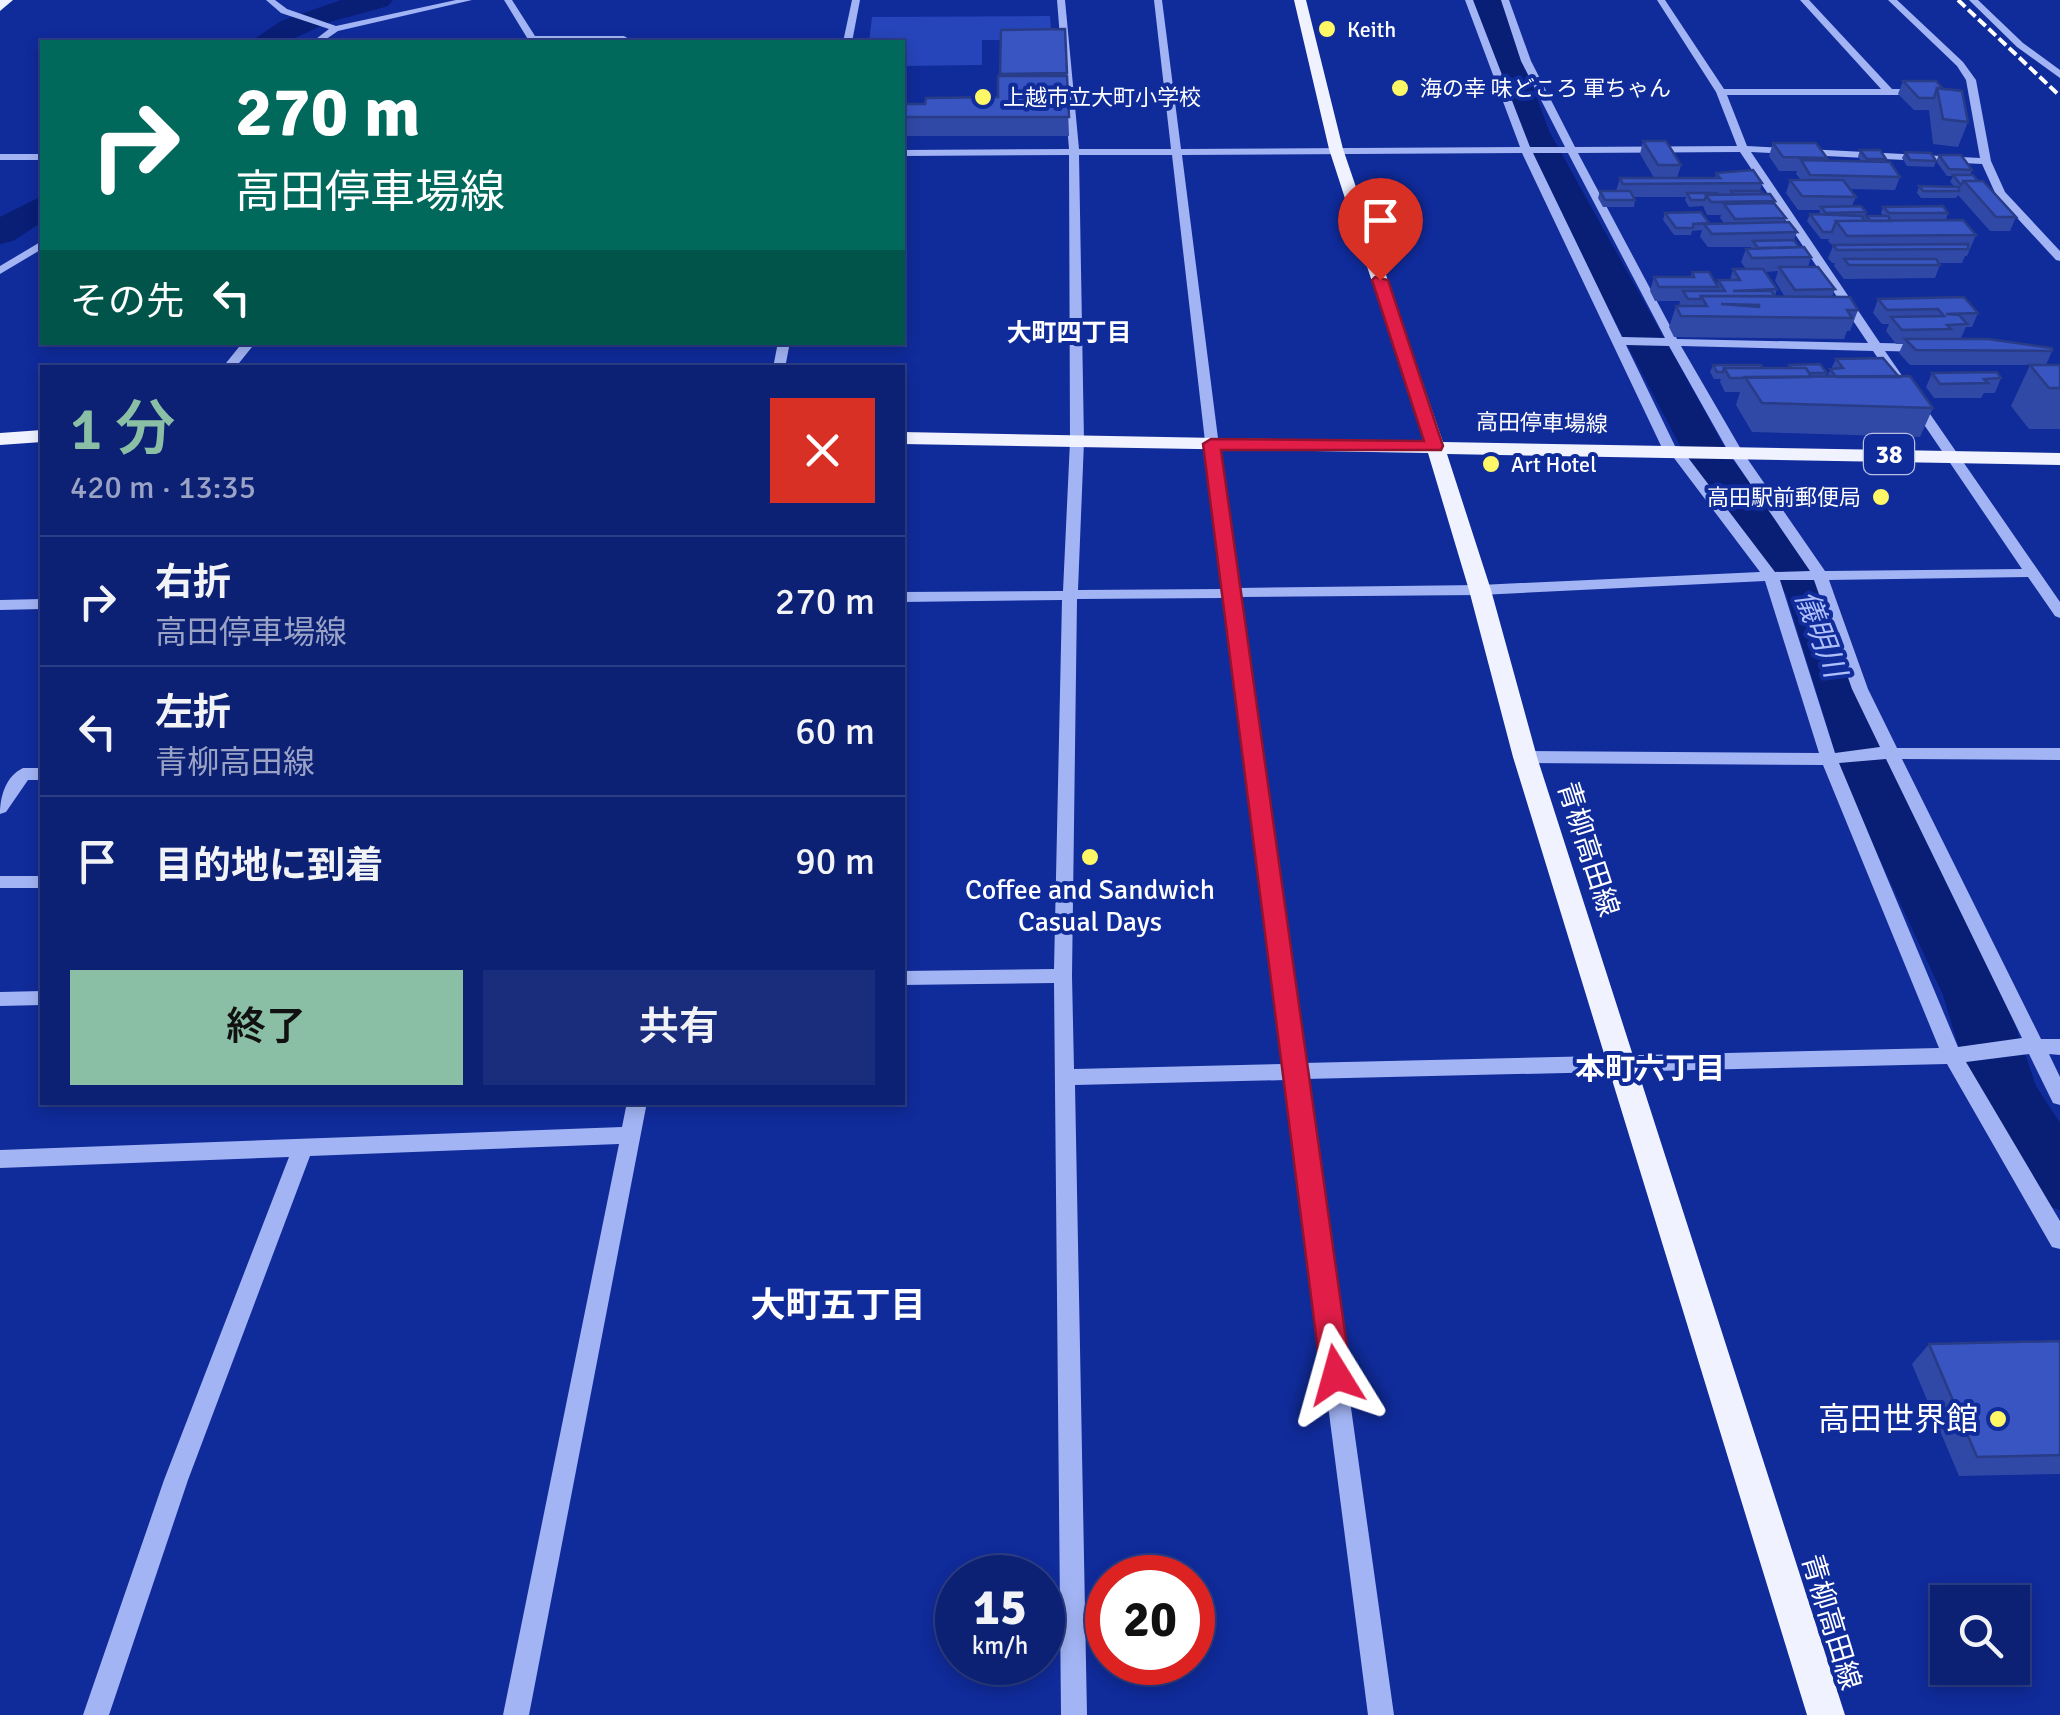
<!DOCTYPE html>
<html lang="ja">
<head>
<meta charset="utf-8">
<style>
	:root { --surface:#0c2074; --page:#1a2d7c; --text:#f1f3f6; --muted:#9aa3c5; --line:#2c3e86; --accent:#8abfa5 }
	body { margin:0; font-family:Signika,"Noto Sans JP",sans-serif; background:var(--page); color:var(--text); height:100vh; display:flex; flex-direction:column; font-size:38px; white-space:nowrap }
	* { box-sizing:border-box; margin:0 }
	p { font-size:32px; color:var(--muted) }
	.icon { flex:none; width:55px; height:55px; fill:none; stroke:currentColor; stroke-width:2; stroke-linecap:round; stroke-linejoin:round }
	.map { position:relative; flex:1; overflow:hidden }
	.details { position:absolute; left:40px; top:365px; width:865px; height:740px; display:flex; flex-direction:column; background:var(--surface); border-radius:0px; box-shadow:0 5px 15px #0003,0 0 0 2px var(--line) }
	.details>* { flex:none }
	.guide { position:absolute; left:40px; top:40px; width:865px; height:305px; border-radius:0px; box-shadow:0 5px 15px #0003,0 0 0 2px var(--line); background:#00695c; color:#fff; overflow:hidden }
	.buttons { position:absolute; left:1930px; top:1585px; display:grid; gap:20px }
	.buttons a { display:grid; place-items:center; width:100px; height:100px; border-radius:0px; background:var(--surface); box-shadow:0 5px 15px #0003,0 0 0 2px var(--line); font-size:50px }
	.speed { position:absolute; left:935px; top:1555px; display:flex; gap:20px; font-size:50px; font-weight:700; text-align:center }
	.speed>* { display:grid; place-content:center; width:130px; height:130px; border-radius:50%; background:var(--surface); box-shadow:0 5px 15px #0003,0 0 0 2px var(--line); line-height:1 }
	.speed small { font-size:25px; font-weight:400 }
	.speed .limit { border:15px solid #d22; background:#fff; color:#111 }
	.pin { position:absolute; display:grid; place-items:center; width:85px; height:85px; color:#fff; margin:-102px -42px; border-radius:50% 50% 50% 0; rotate:-45deg; box-shadow:0 0 10px #0007 }
	.pin .icon { rotate:45deg }
	.me { position:absolute; width:110px; margin:-55px; rotate:352deg; stroke-linejoin:round; filter:drop-shadow(0 0 8px #0008) }
	.turn { display:flex; align-items:center; gap:35px; height:210px; padding:0 30px; font-size:45px }
	.turn .icon { width:130px; height:130px; stroke-width:2.5 }
	.turn b { display:block; font-size:70px; line-height:85px }
	.then { display:flex; align-items:center; height:95px; padding:0 30px; background:#0003; gap:20px; font-size:38px }
	.round { display:grid; place-items:center; flex:none; width:105px; height:105px; border-radius:0px; background:var(--page) }
	.overview { display:flex; align-items:center; justify-content:space-between; height:170px; padding:0 30px }
	h1 { font-size:60px; font-weight:600; line-height:75px; color:var(--accent) }
	.primary-button { display:flex; gap:20px; margin-top:auto; padding:20px 30px }
	.primary-button a { flex:1; height:115px; border-radius:0px; background:var(--accent); color:#111; font-size:40px; font-weight:600; line-height:115px; text-align:center }
	.primary-button a+a { background:var(--page); color:var(--text) }
	ul { padding:0; list-style:none }
	li { display:flex; align-items:center; gap:30px; height:130px; padding:0 30px; border-top:2px solid var(--line) }
	li div { flex:1 }
	li b { display:block; font-size:38px }
	li em { font-style:normal }
	.map>svg:first-child { display:block }
	.green { fill:#2645ba }
	.lines { fill:none; stroke-linecap:round; stroke-linejoin:round }
	.river { fill:#091e75; fill-rule:evenodd }
	.minor { fill:#a2b4f4; fill-rule:evenodd }
	.major { fill:#f0f2ff; fill-rule:evenodd }
	.rail { stroke:#fff; stroke-width:4; stroke-dasharray:10 4; stroke-linecap:butt }
	.wall { fill:#3149a6; fill-rule:evenodd }
	.building { fill:#3955c1; stroke:#283c87; stroke-width:2.5; fill-rule:evenodd }
	.route { fill:#e11d48; stroke:#92132f; stroke-width:2.5 }
	.poi-dot { fill:#fff866; stroke:#102b9a; stroke-width:4 }
	.labels { text-anchor:middle; dominant-baseline:central; stroke-width:8; stroke-linejoin:round; paint-order:stroke }
	.far-poi-label { font-size:22px; fill:#fff; stroke:#102b9a; text-anchor:start }
	.far-street-label { font-size:22px; fill:#fff; stroke:#102b9a }
	.far-neighbourhood-label { font-size:25px; font-weight:bold; fill:#fff; stroke:#102b9a }
	.shield { fill:#102b9a; stroke:#b7bfe1; stroke-width:2.5 }
	.shield-label { font-size:25px; font-weight:bold; fill:#fff }
	.street-label { font-size:28px; fill:#fff; stroke:#102b9a }
	.poi-label { font-size:28px; fill:#fff; stroke:#102b9a }
	.water-label { font-size:30px; font-style:italic; fill:#afbffb; stroke:#102b9a }
	.neighbourhood-label { font-size:30px; font-weight:bold; fill:#fff; stroke:#102b9a }
	.near-poi-label { font-size:32px; fill:#fff; stroke:#102b9a; text-anchor:end }
	.near-neighbourhood-label { font-size:35px; font-weight:bold; fill:#fff; stroke:#102b9a }
</style>
</head>
<body>
<div class="map">
<svg width="2060" height="1715" viewBox="0 0 2060 1715">
	<rect width="100%" height="100%" fill="#102b9a"/>
	<path class="green" d="M1050 16 1052 40H982V65L903 66 902 42H869L872 17Z"/>
	<g class="lines">
		<path class="river" d="M341 0H393L388 6 330 22 286 42H250L281 21Z
			M1471 0H1501L1549 131 1729 455 1834 593 1902 787 2005 995 2036 1086 2060 1123V1210L2036 1202 1973 1095 1943 995 1846 787 1786 594 1687 459 1515 131Z
			M42 196V222L13 241 0 244V217Z"/>
		<path class="minor" d="M266 0H275L287 9 336 26 456 0H472L338 31 322 42H312L329 29 281 13Z
			M504 0H512L535 36H624L629 39 624 42 529 41Z
			M852 0H860L852 42H843Z
			M1057 0H1065L1079 149H1171L1154 0H1162L1181 149 1520 147 1465 0H1473L1530 147H1565L1521 61 1501 0H1509L1531 61 1575 147 1737 146 1716 92 1657 0H1665L1724 89H1881L1800 0H1809L1892 89H1922L1927 92 1922 95H1727L1747 146 1980 158 1966 80 1957 66 1888 0H1897L1963 62 1976 80 1991 161 2005 192 2060 251V261L2056 260 1996 195 1982 164 1751 152 1880 343 1925 344 1931 348 1925 352 1885 351 1905 380 1899 384 1895 383 1873 351 1681 346 1742 451 1825 571 2022 569 1908 401 1914 397 1919 398 2060 602V618L2055 616 2028 577 1829 580 1868 689 1897 748H2060V760L1902 759 2041 1039H2060V1055L2049 1054 2060 1077V1105L2053 1103 2029 1054 1966 1062 2060 1221V1249L2052 1247 1947 1064 1305 1079 1394 1715H1368L1286 1080 1075 1085 1087 1715H1061L1054 983 902 985V971L1054 969 1062 600 902 602V592L1063 591 1070 441 1069 155 902 156V150L1069 149ZM1740 152 1868 343 1677 339 1578 153ZM1522 153 1663 450 1671 454 1760 572 1480 585 1237 588 1182 155ZM1533 153H1568L1665 338 1622 337ZM1079 155H1172L1222 589 1078 590 1084 441ZM1626 345 1669 346 1728 451 1810 571 1775 572 1680 447 1675 446ZM1780 580H1814L1852 689 1880 747 1835 753ZM1765 581 1819 753 1525 751 1517 757 1525 763 1823 765 1939 1048 1303 1063 1238 597 1480 595ZM1223 598 1284 1064 1074 1069 1072 976 1077 599ZM1886 759 2022 1038 1958 1047 1839 763Z
			M1969 0H1978L2023 43 2060 70V78L2017 47Z
			M0 154H42V160H0Z
			M42 241V249L0 274V266Z
			M243 342H256L235 368H222Z
			M778 342H790L785 368H773Z
			M42 599V609L0 610V600Z
			M23 768H42V780H28L6 812 0 814C0 796 6 776 23 768Z
			M0 876H42V888H0Z
			M42 991V1005L0 1006V992Z
			M627 1102H647L529 1715H503L619 1144 310 1156 188 1480 109 1715H83L164 1480 289 1157 0 1168V1150L622 1127Z"/>
		<path class="major" d="M0 0H13L0 11Z
			M1294 0H1306L1343 149 1443 442 2060 453V465L1447 454 1491 590 1537 757 1845 1715H1807L1513 757 1469 590 1428 453 902 444V432L1424 442 1329 149Z
			M42 430V442L0 445V433Z"/>
		<path class="rail" d="M1958 0 2060 96"/>
	</g>
	<path class="wall" d="M1065 29 1069 136H902V104H925L998 97 1001 30Z
		M1903 81H1936L1968 122 1958 147 1933 144 1929 110H1914L1898 94Z
		M1643 141 1681 165 1677 178H1715L1716 173 1762 183 1760 191 1775 201V204L1786 218 1784 222 1797 232 1794 240 1799 248 1811 257 1808 267 1835 289 1832 297 1858 310 1850 331H1847L1844 339 1674 337 1669 327 1676 306H1679L1680 301H1655L1650 291 1654 277H1690L1692 272 1717 285 1718 280H1730L1733 269H1746L1741 262 1746 249 1751 248V247H1708L1700 237 1702 230 1692 231 1691 235H1674L1663 220 1665 213 1709 223H1724L1720 218 1721 215H1707L1703 206 1689 207 1685 200 1686 197H1633L1635 200 1634 207H1603L1598 198 1600 191H1616L1620 178H1654L1640 154ZM1778 271 1775 281 1785 297 1775 296 1777 289 1765 272Z
		M1773 143 1827 158 1826 161H1861L1858 157 1860 150 1886 159 1885 162 1900 177 1895 190 1850 189 1856 197 1852 206 1866 212 1865 221 1866 216H1883L1881 213 1883 207 1948 213 1946 220 1976 235 1967 256H1965L1962 263H1939L1940 265 1935 278 1844 279 1834 266 1835 263H1832L1828 258 1833 246 1828 241 1829 239H1821L1807 221 1810 214H1819L1820 210H1798L1786 193 1790 180H1801L1796 174 1797 171H1779L1769 156Z
		M1905 152 1936 161 1934 167 1907 166 1902 158Z
		M1939 155 1972 170 1970 175 2016 217 2010 231H1990L1958 195 1960 192 1956 198H1921L1917 193 1919 186H1954L1950 182 1953 176H1947L1936 161Z
		M1878 299 1978 313 1972 327H1966L1961 338 2052 351 2046 365H2060V429H2029L2011 406 2030 365H1910L1899 353 1903 344H1896L1886 331 1889 324H1882L1873 313Z
		M1836 359 1899 377 1933 408 1920 437 1752 432 1736 405 1740 392H1725L1720 382 1721 379H1714L1710 372 1713 365 1788 368 1789 365 1827 373 1825 377H1827Z
		M1932 373 2001 378 1995 393H1984L1981 398H1934L1926 387Z
		M2060 1341V1474L1959 1476 1912 1364 1929 1344Z"/>
	<path class="building" d="M1065 29 1067 73 1000 74 1001 30Z
		M998 76H1067L1069 117H902V104H925L926 98 998 97Z
		M1903 81H1936L1943 89 1937 88 1934 98H1919Z
		M1937 88 1962 91 1968 122 1943 119Z
		M1643 141H1666L1681 165H1658Z
		M1773 143H1816L1827 158 1783 157Z
		M1860 150H1880L1886 159H1867Z
		M1905 152 1931 153 1936 161 1910 160Z
		M1939 155H1961L1972 170 1949 169Z
		M1801 160 1890 162 1900 177 1810 175Z
		M1753 170 1762 183 1623 184 1620 178H1720L1716 173Z
		M1953 175H1973L1978 181H1964L1961 185Z
		M1790 180H1843L1856 197 1802 196Z
		M1964 181H1983L2016 217H1996Z
		M1919 186 1959 187V191H1923Z
		M1600 191H1630L1635 200H1605Z
		M1731 191H1761L1763 194H1733Z
		M1687 193H1717L1718 195H1706L1705 200H1691Z
		M1770 194 1775 201 1711 202 1706 195Z
		M1774 203 1786 218 1735 219 1724 204Z
		M1861 206 1866 212 1826 213 1821 207Z
		M1943 206 1948 213H1889L1883 207Z
		M1701 212 1709 223 1693 224V228H1676L1665 213Z
		M1810 214 1862 216 1864 221H1836L1832 232H1823Z
		M1866 216H1888L1891 221H1871Z
		M1963 220 1976 235 1847 236 1836 221Z
		M1789 222 1797 232 1712 234 1704 224Z
		M1794 240 1799 247 1758 248 1753 241Z
		M1968 244V249L1837 250 1833 245Z
		M1804 247 1811 257 1752 258 1746 249Z
		M1844 259H1936L1940 265H1849Z
		M1779 267H1818L1835 289 1795 290Z
		M1733 269H1763L1777 289 1733 291H1771L1775 296H1701L1700 299H1688L1683 291H1725L1718 280H1740Z
		M1692 272H1709L1718 287H1659L1654 277H1694Z
		M1701 296 1850 297 1858 310H1847L1852 318 1681 316 1676 306H1707ZM1721 304 1759 305V307Z
		M1964 297 1978 313 1946 314 1959 315 1967 324 1947 325 1951 329 1902 330 1891 317 1944 316 1938 309 1887 310 1878 299Z
		M1905 339H1988L2052 348V351L1916 350Z
		M1883 358 1899 377H1836L1830 369 1843 368 1836 359Z
		M1820 364 1827 373H1809L1806 368H1791L1789 365Z
		M1713 365H1761L1762 368H1724L1723 372H1717Z
		M2030 365H2060V388H2049Z
		M1724 368H1806L1811 377 1730 378Z
		M1997 372 2001 378 1984 379 1988 383 1940 384 1932 373Z
		M1910 376 1933 408 1762 403 1745 377Z
		M2060 1341V1455L1977 1457 1929 1344Z"/>
	<path class="route" d="M1375 277 1388 280 1443 446 1441 450H1221L1351 1375 1346 1385 1336 1389 1325 1385 1321 1375 1203 444 1211 439 1424 441 1372 280Z"/>
	<g class="poi-dot">
		<circle cx="1327" cy="29" r="10"/>
		<circle cx="1400" cy="88" r="10"/>
		<circle cx="983" cy="97" r="10"/>
		<circle cx="1491" cy="464" r="10"/>
		<circle cx="1881" cy="497" r="10"/>
		<circle cx="1090" cy="857" r="10"/>
		<circle cx="1998" cy="1419" r="10"/>
	</g>
	<g class="labels">
		<g class="far-poi-label">
			<text x="1347" y="29">Keith</text>
			<text x="1420" y="88">海の幸 味どころ 軍ちゃん</text>
			<text x="1003" y="97">上越市立大町小学校</text>
			<text x="1511" y="464">Art Hotel</text>
			<text x="1861" y="497" text-anchor="end">高田駅前郵便局</text>
		</g>
		<g class="far-street-label">
			<text transform="translate(1542 423) rotate(1)">高田停車場線</text>
		</g>
		<g class="far-neighbourhood-label">
			<text x="1069" y="332">大町四丁目</text>
		</g>
		<rect class="shield" x="1864" y="434" width="50" height="40" rx="8"/>
		<g class="shield-label">
			<text x="1889" y="454">38</text>
		</g>
		<g class="street-label">
			<text transform="translate(1588 849) rotate(72)">青柳高田線</text>
			<text transform="translate(1831 1622) rotate(73)">青柳高田線</text>
		</g>
		<g class="poi-label">
			<text x="1090" y="890">Coffee and Sandwich<tspan x="1090" dy="32">Casual Days</tspan></text>
		</g>
		<g class="water-label">
			<text transform="translate(1820 634) rotate(69)">儀明川</text>
		</g>
		<g class="neighbourhood-label">
			<text x="1650" y="1069">本町六丁目</text>
		</g>
		<g class="near-poi-label">
			<text x="1978" y="1419">高田世界館</text>
		</g>
		<g class="near-neighbourhood-label">
			<text x="838" y="1305">大町五丁目</text>
		</g>
	</g>
</svg>
<div class="buttons">
<a><svg class="icon" aria-label="search" viewBox="0 0 24 24"><circle cx="10" cy="10" r="6"/><path d="M15 15l6 6"/></svg></a>
</div>
<div class="speed"><div>15<small>km/h</small></div><div class="limit">20</div></div>
<div class="pin" style="left:1380px;top:280px;background:#d93025"><svg class="icon" aria-label="arrive" viewBox="0 0 24 24"><path d="M6 21V4h12l-3 4 3 4H6"/></svg></div>
<svg class="me" style="left:1336px;top:1375px" viewBox="-20 -20 40 40"><path d="M0-17L14 15 0 8-14 15z" fill="#e11d48" stroke="#fff" stroke-width="4"/></svg>
<div class="guide">
<div class="turn"><svg class="icon" aria-label="right" viewBox="0 0 24 24"><path d="M7 20v-9h11M14 6l5 5-5 5"/></svg><div><b>270 m</b>高田停車場線</div></div>
<div class="then">その先<svg class="icon" aria-label="left" viewBox="0 0 24 24"><path d="M17 20v-9H6M10 6l-5 5 5 5"/></svg></div>
</div>
<section class="details">
<div class="overview"><div><h1>1 分</h1><p>420 m · 13:35</p></div><a class="round" style="background:#d93025;color:#fff"><svg class="icon" aria-label="close" viewBox="0 0 24 24"><path d="M6 6l12 12M18 6L6 18"/></svg></a></div>
<ul>
<li><svg class="icon" aria-label="right" viewBox="0 0 24 24"><path d="M7 20v-9h11M14 6l5 5-5 5"/></svg><div><b>右折</b><p>高田停車場線</p></div><em>270 m</em></li>
<li><svg class="icon" aria-label="left" viewBox="0 0 24 24"><path d="M17 20v-9H6M10 6l-5 5 5 5"/></svg><div><b>左折</b><p>青柳高田線</p></div><em>60 m</em></li>
<li><svg class="icon" aria-label="arrive" viewBox="0 0 24 24"><path d="M6 21V4h12l-3 4 3 4H6"/></svg><div><b>目的地に到着</b></div><em>90 m</em></li>
</ul>
<div class="primary-button"><a>終了</a><a>共有</a></div>
</section>
</div>
</body>
</html>
